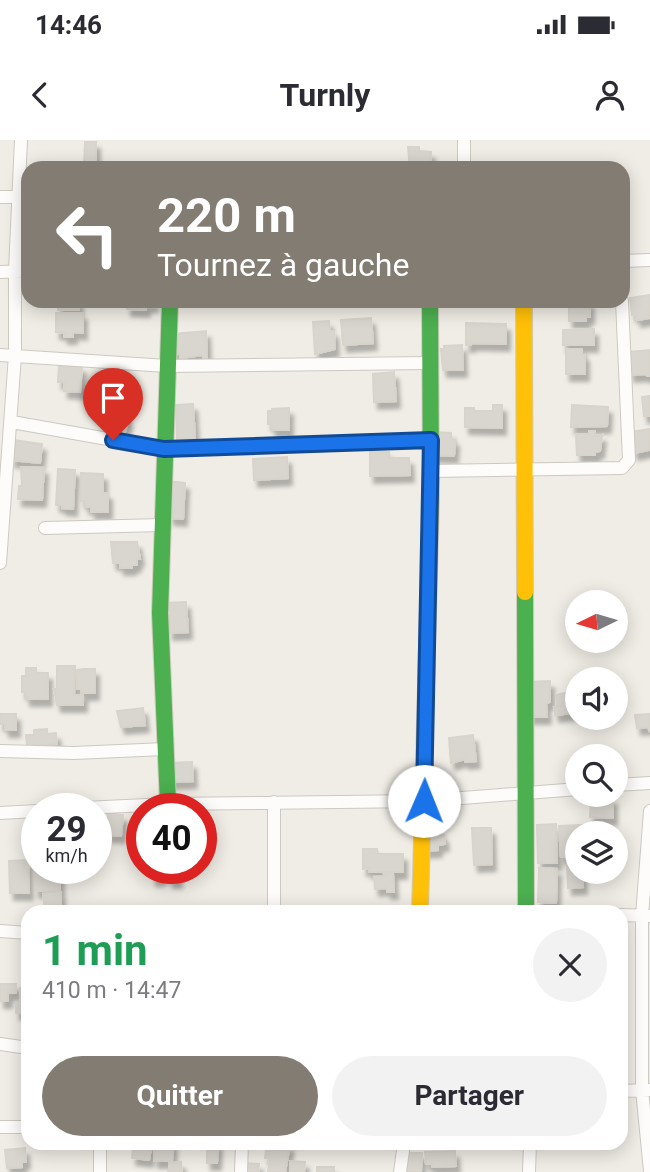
<!DOCTYPE html>
<html lang="fr">
<head>
<meta charset="utf-8">
<style>
	:root { --surface:#fff; --page:#f2f2f3; --text:#2b2b33; --muted:#7c7c81; --accent:#827c72 }
	body { margin:0; font-family:Roboto,sans-serif; background:var(--page); color:var(--text); height:100vh; display:flex; flex-direction:column; font-size:26px; white-space:nowrap }
	* { box-sizing:border-box; margin:0 }
	p { font-size:23px; color:var(--muted) }
	.icon { flex:none; width:38px; height:38px; fill:none; stroke:currentColor; stroke-width:2; stroke-linecap:round; stroke-linejoin:round }
	.map { position:relative; flex:1; overflow:hidden }
	.details { position:absolute; left:21px; top:765px; width:607px; height:245px; display:flex; flex-direction:column; background:var(--surface); border-radius:21px; box-shadow:0 4px 18px #0003 }
	.details>* { flex:none }
	.hud { position:absolute; left:21px; top:21px; width:609px; height:147px; border-radius:21px; box-shadow:0 4px 18px #0003; background:#827c72; color:#fff; overflow:hidden }
	.needle { width:46px; rotate:265deg }
	.controls { position:absolute; left:565px; top:450px; display:grid; gap:14px }
	.controls a { display:grid; place-items:center; width:63px; height:63px; border-radius:50%; background:var(--surface); box-shadow:0 4px 18px #0003; font-size:35px }
	.speed { position:absolute; left:21px; top:653px; display:flex; gap:14px; font-size:35px; font-weight:700; text-align:center }
	.speed>* { display:grid; place-content:center; width:91px; height:91px; border-radius:50%; background:var(--surface); box-shadow:0 4px 18px #0003; line-height:1 }
	.speed small { font-size:18px; font-weight:400 }
	.speed .limit { border:10px solid #d22; background:#fff; color:#111 }
	.pin { position:absolute; display:grid; place-items:center; width:60px; height:60px; color:#fff; margin:-72px -30px; border-radius:50% 50% 50% 0; rotate:-45deg; box-shadow:0 0 7px #0007 }
	.pin .icon { rotate:45deg }
	.me { position:absolute; width:77px; margin:-38px; rotate:1deg; stroke-linejoin:round; filter:drop-shadow(0 0 5px #0008) }
	.turn { display:flex; align-items:center; gap:24px; height:147px; padding:0 21px; font-size:32px }
	.turn .icon { width:91px; height:91px; stroke-width:2.5 }
	.turn b { display:block; font-size:49px; line-height:60px }
	.round { display:grid; place-items:center; flex:none; width:74px; height:74px; border-radius:37px; background:var(--page) }
	.head { display:flex; align-items:center; justify-content:space-between; height:119px; padding:0 21px }
	h1 { font-size:42px; font-weight:700; line-height:52px; color:#1e9e55 }
	.action { display:flex; gap:14px; margin-top:auto; padding:14px 21px }
	.action a { flex:1; height:80px; border-radius:42px; background:var(--accent); color:#fff; font-size:28px; font-weight:700; line-height:80px; text-align:center }
	.action a+a { background:var(--page); color:var(--text) }
	.status { display:flex; justify-content:space-between; align-items:center; height:49px; padding:0 35px; background:var(--surface); direction:ltr }
	.status svg { height:19px; fill:currentColor }
	header { display:flex; justify-content:space-between; align-items:center; height:91px; padding:0 21px; background:var(--surface); font-size:32px; font-weight:700 }
	.map>svg:first-child { display:block }
	.building { fill:#d9d6cf; stroke:#d8d4cc; stroke-width:2; filter:url(#shadow) }
	.lines { fill:none; stroke-linecap:round; stroke-linejoin:round }
	.street-casing { stroke:#ccc9c2; stroke-width:14 }
	.fast-casing { stroke:#cfcbbd; stroke-width:18 }
	.slow-casing { stroke:#cfcbbd; stroke-width:18 }
	.street { stroke:#fdfcfb; stroke-width:12 }
	.fast { stroke:#4caf50; stroke-width:16 }
	.slow { stroke:#ffc107; stroke-width:16 }
	.route-casing { stroke:#114b97; stroke-width:18 }
	.route { stroke:#1a73e8; stroke-width:12 }
</style>
</head>
<body>
<div class="status"><b>14:46</b><svg viewBox="0 0 49 12"><path d="M0 12V9h3v3zM5 12V6h3v6zM10 12V3h3v9zM15 12V0h3v12zM26 1h20v11H26zM47 4h2v5h-2z"/></svg></div>
<header><svg class="icon" aria-label="back" viewBox="0 0 24 24"><path d="M15 5l-7 7 7 7"/></svg>Turnly<svg class="icon" aria-label="person" viewBox="0 0 24 24"><circle cx="12" cy="8" r="4"/><path d="M4 21q1-7 8-7t8 7"/></svg></header>
<div class="map">
<svg width="650" height="1032" viewBox="0 0 650 1032">
	<defs>
		<filter id="shadow"><feDropShadow dx="4" dy="7" stdDeviation="2" flood-color="#0004"/></filter>
	</defs>
	<rect width="100%" height="100%" fill="#f0ede6"/>
	<path class="building" d="M85 2H96V27H84Z
		M408 7H419V11L431 12 430 28H410Z
		M22 71H28V90L26 92H20Z
		M650 155V178L637 180 636 174 632 175 630 158Z
		M58 161H79V170H58Z
		M127 161H154V165H146V170L127 169Z
		M569 161 590 162V177H586V181H569Z
		M56 173H83V193L73 192V197H64V193L56 192Z
		M371 178 373 203 343 205 341 180Z
		M329 181 330 191H334L335 209 315 214 313 182Z
		M466 183 506 184V204L471 203V205H466Z
		M594 189V205H563V190Z
		M206 191 207 219H203V215L180 218V214H173V194Z
		M462 205 463 230H443L441 209H444V206Z
		M566 209H582V215H585V234H566Z
		M650 210V236H647V234L630 235 629 212Z
		M59 225 82 226 80 252 64 251V242H58Z
		M394 232 396 261 374 262 373 234Z
		M650 256V276H644L642 257Z
		M193 264 195 299 177 300 176 265Z
		M493 265H502V288L465 287V268H474V271H493Z
		M572 265 608 267 607 286 571 287Z
		M289 268V290H272V284H268V271H272V269Z
		M118 272 126 273V280H129L125 292H117Z
		M650 289 649 310 634 313 630 292Z
		M589 291H595V296L602 295 600 311 595 312V315H577L576 294H589Z
		M433 292 451 293V299L455 300 454 316 432 315Z
		M14 300 42 304 40 323 11 320Z
		M370 312H389L390 318H409L410 335 370 336Z
		M287 317 288 338 254 340 253 319Z
		M21 327 44 328 42 360 18 359 19 346H22Z
		M58 329 75 330 73 369 62 368V365H56Z
		M81 333 103 334V353H108V372H91V367H85V361H81Z
		M165 341 185 343 183 379 170 378Z
		M111 402H137L140 419H137V425H132V428H120V423H113Z
		M186 462 188 492 169 493V482H165L164 463Z
		M57 526H75L74 555H83V565H57L54 549H57Z
		M26 528H36V533H48V559H26V552H22V536H26Z
		M83 529H95V553H81V549H77V530Z
		M550 541V562L546 563 547 577H529L527 542Z
		M565 553 566 556H572L574 573 555 575 554 567H557L556 555Z
		M143 568 145 585 121 587 117 571Z
		M0 574H16V590H5V584H0Z
		M650 574V592L648 587 637 588 635 575Z
		M47 589V594L56 593 57 604 27 606 26 595H34V590Z
		M473 595 476 621 465 622V619L451 623 449 598Z
		M192 622 193 641 170 642 169 623Z
		M602 658H613V678L590 677 591 661H602Z
		M108 673 123 675 121 696 106 695Z
		M556 684 557 723H538L537 685Z
		M582 685 583 693H578V716L561 717 559 686Z
		M472 688H491L492 724 474 725Z
		M440 689 441 696 444 695 445 704 438 705V710L422 711 420 691Z
		M363 709H377L378 714H403V732H369V728L363 729Z
		M28 720 29 753H10L9 721Z
		M567 722H578V732H582L583 747 568 748Z
		M152 728H178V741H169V736H160V739H152Z
		M539 728 557 729 556 763 538 762Z
		M60 731V750L35 751V732Z
		M384 734H393L394 752H387V748L375 749 374 737 385 736Z
		M61 752V765H55L56 772H45L43 754Z
		M295 767 312 769V772H289V768Z
		M446 769H463V772H446Z
		M0 844H16V853H8V861H0Z
		M20 848H28V872L16 873V862H21Z
		M134 1003H152L149 1020 132 1018Z
		M155 1003H173L172 1021H154Z
		M207 1003H218L217 1023H207Z
		M267 1003 290 1005 285 1032H268L270 1019 265 1018Z
		M25 1008 26 1022H22V1027L7 1028 5 1010Z
		M455 1011 456 1026 432 1027V1024H426L425 1012Z
		M400 1013H422L421 1032H400Z
		M290 1021 305 1022 304 1032H290Z
		M181 1022 182 1032H167L169 1030V1023Z
		M244 1023 259 1024 258 1032H243Z
		M317 1027H334V1032H317Z"/>
	<g class="lines">
		<g class="street-casing">
			<path id="street" d="M464 28V0
				M0 57H19
				M623 121 650 120
				M0 132 28 131
				M0 215 167 226 430 223
				M12 282 164 309 431 301
				M432 331 622 328 629 320 622 161
				M45 388 162 385
				M0 423 15 215V131L21 0
				M0 611 74 613 165 609
				M616 645 650 643
				M84 668 168 664 424 661 578 649
				M650 671 642 776V950L650 1031
				M0 673 37 671
				M274 772V662
				M621 775 649 776
				M0 791 28 793
				M0 904 28 908
				M621 951 649 950
				M0 987H28
				M100 1003V1032
				M241 1032 242 1003
				M400 1032 404 1003
				M529 1032 530 1003"/>
		</g>
		<g class="fast-casing">
			<path id="fast" d="M430 161 431 358
				M525 452 526 772
				M168 664 160 473 170 161"/>
		</g>
		<g class="slow-casing">
			<path id="slow" d="M524 161 525 452
				M420 772 431 358"/>
		</g>
		<use href="#street" class="street"/>
		<use href="#fast" class="fast"/>
		<use href="#slow" class="slow"/>
	</g>
	<g class="lines">
		<g class="route-casing">
			<path id="route" d="M113 300 164 309 431 300 424 661"/>
		</g>
		<use href="#route" class="route"/>
	</g>
</svg>
<div class="controls">
<a><svg class="needle" viewBox="-14 -14 28 28"><path d="M0-13l5 13h-10z" fill="#e53935"/><path d="M0 13l5-13h-10z" fill="#7c7c81"/></svg></a>
<a><svg class="icon" aria-label="sound" viewBox="0 0 24 24"><path d="M4 9h4l5-4v14l-5-4H4zM17 9q2 3 0 6"/></svg></a>
<a><svg class="icon" aria-label="search" viewBox="0 0 24 24"><circle cx="10" cy="10" r="6"/><path d="M15 15l6 6"/></svg></a>
<a><svg class="icon" aria-label="layers" viewBox="0 0 24 24"><path d="M12 4l9 5-9 5-9-5zM3 14l9 5 9-5"/></svg></a>
</div>
<div class="speed"><div>29<small>km/h</small></div><div class="limit">40</div></div>
<div class="pin" style="left:113px;top:300px;background:#d93025"><svg class="icon" aria-label="arrive" viewBox="0 0 24 24"><path d="M6 21V4h12l-3 4 3 4H6"/></svg></div>
<svg class="me" style="left:424px;top:661px" viewBox="-20 -20 40 40"><circle r="19" fill="#fff"/><path d="M0-13L10 11 0 6-10 11z" fill="#1a73e8"/></svg>
<div class="hud">
<div class="turn"><svg class="icon" aria-label="left" viewBox="0 0 24 24"><path d="M17 20v-9H6M10 6l-5 5 5 5"/></svg><div><b>220 m</b>Tournez à gauche</div></div>
</div>
<section class="details">
<div class="head"><div><h1>1 min</h1><p>410 m · 14:47</p></div><a class="round"><svg class="icon" aria-label="close" viewBox="0 0 24 24"><path d="M6 6l12 12M18 6L6 18"/></svg></a></div>
<div class="action"><a>Quitter</a><a>Partager</a></div>
</section>
</div>
</body>
</html>
